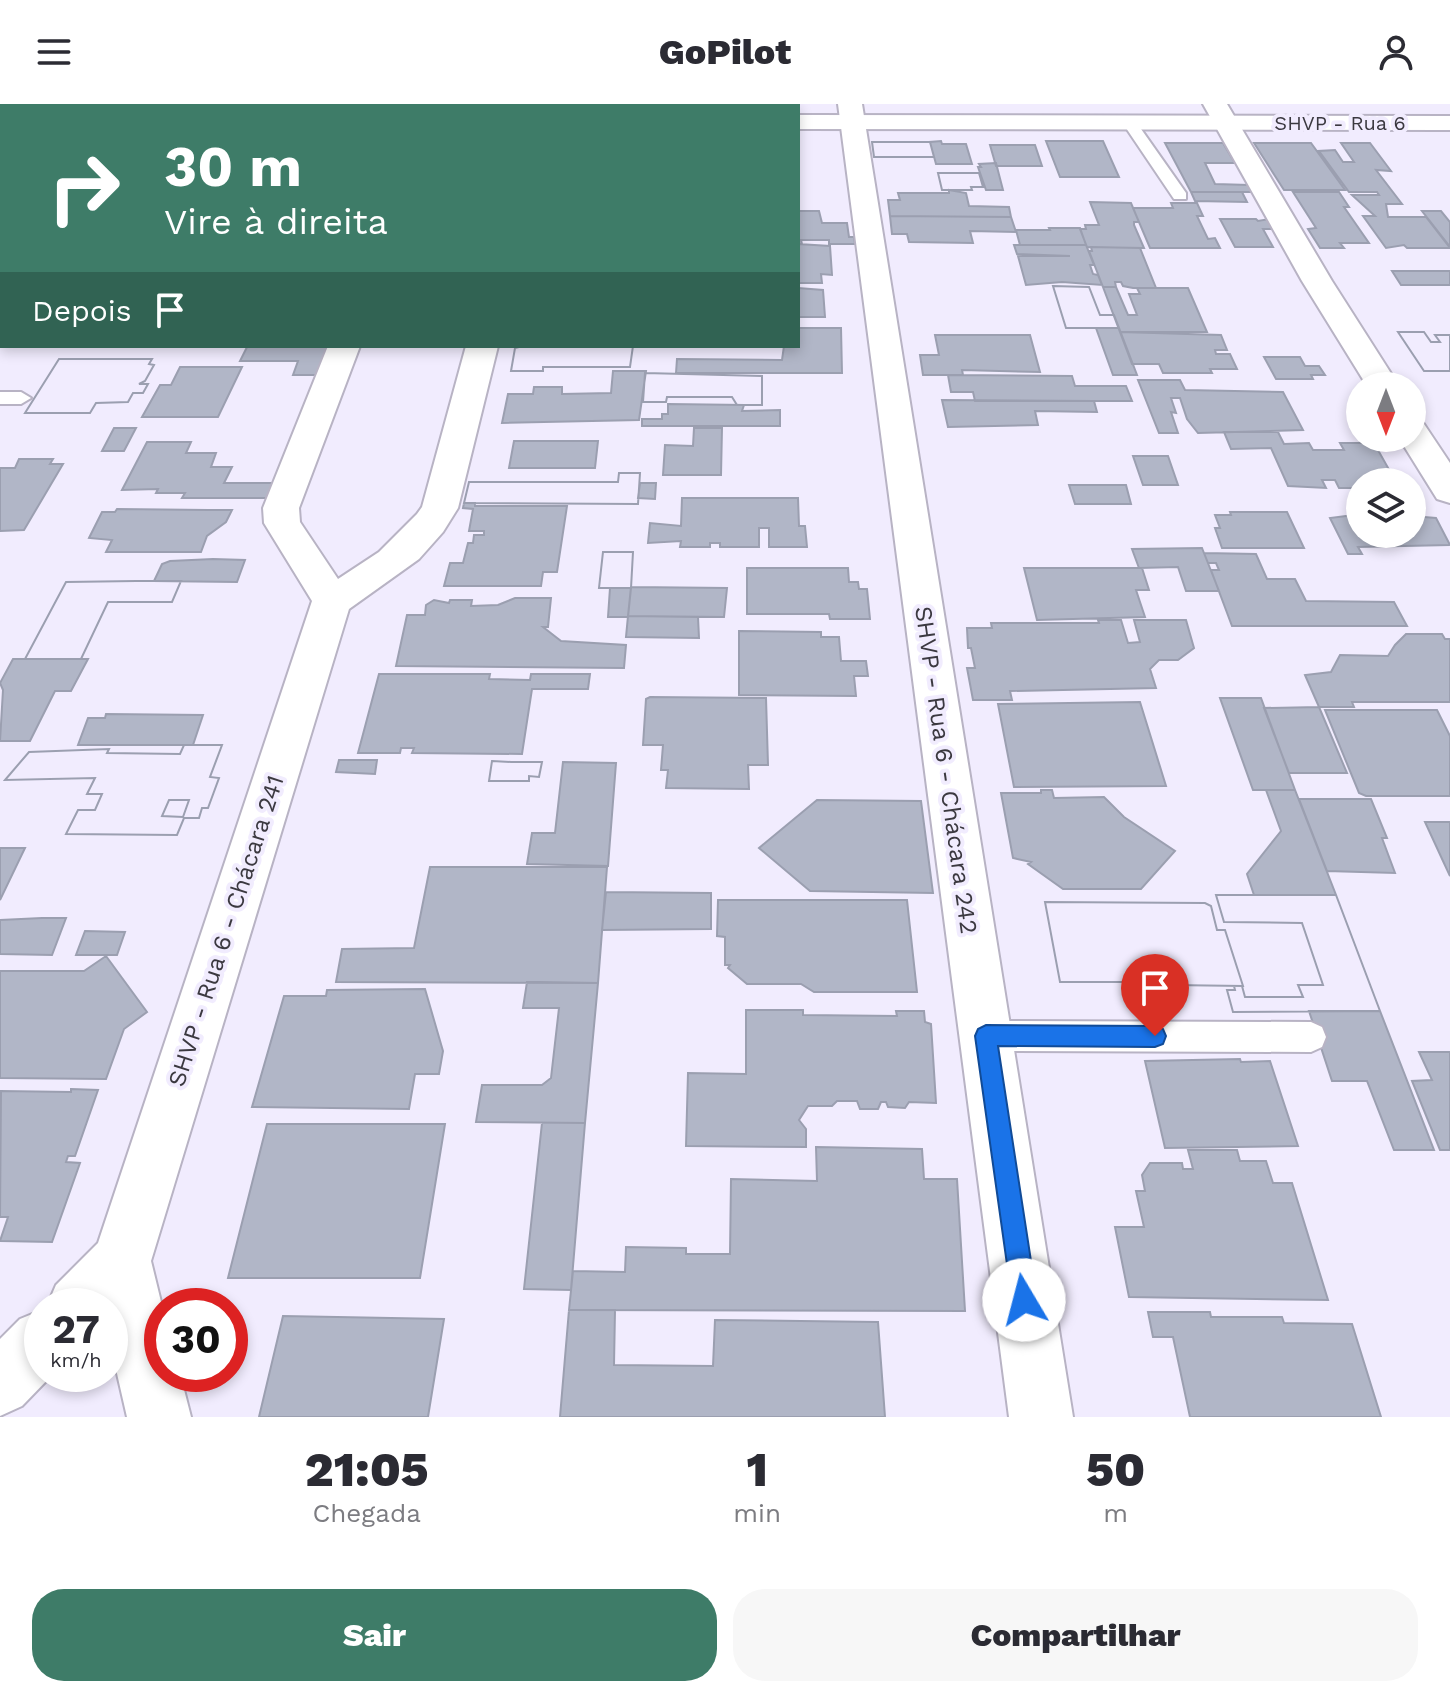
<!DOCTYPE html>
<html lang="pt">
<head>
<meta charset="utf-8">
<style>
	:root { --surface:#fff; --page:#f7f7f7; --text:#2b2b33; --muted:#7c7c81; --accent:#3e7c68 }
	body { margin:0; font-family:"Work Sans",sans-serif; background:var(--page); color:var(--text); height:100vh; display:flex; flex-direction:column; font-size:30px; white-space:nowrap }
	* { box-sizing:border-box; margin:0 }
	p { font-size:26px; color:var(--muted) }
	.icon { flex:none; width:44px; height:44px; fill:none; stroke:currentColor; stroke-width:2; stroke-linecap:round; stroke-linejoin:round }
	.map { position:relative; height:1313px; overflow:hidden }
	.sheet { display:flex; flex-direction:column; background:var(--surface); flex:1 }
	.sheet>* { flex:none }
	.banner { position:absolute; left:0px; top:0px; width:800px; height:244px; box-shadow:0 4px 12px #0003; background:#3e7c68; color:#fff; overflow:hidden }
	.needle { width:52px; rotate:180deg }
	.buttons { position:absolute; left:1346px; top:268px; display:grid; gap:16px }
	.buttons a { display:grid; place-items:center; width:80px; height:80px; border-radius:50%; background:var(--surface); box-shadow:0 4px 12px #0003; font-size:40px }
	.speed { position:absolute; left:24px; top:1184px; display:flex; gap:16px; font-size:40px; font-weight:700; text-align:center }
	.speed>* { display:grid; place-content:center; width:104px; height:104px; border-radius:50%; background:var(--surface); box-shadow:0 4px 12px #0003; line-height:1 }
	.speed small { font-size:20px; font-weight:400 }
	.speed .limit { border:12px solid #d22; background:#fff; color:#111 }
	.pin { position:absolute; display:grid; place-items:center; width:68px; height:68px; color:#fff; margin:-82px -34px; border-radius:50% 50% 50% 0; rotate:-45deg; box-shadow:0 0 8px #0007 }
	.pin .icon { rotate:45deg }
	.me { position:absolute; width:88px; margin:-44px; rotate:352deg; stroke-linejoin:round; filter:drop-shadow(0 0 6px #0008) }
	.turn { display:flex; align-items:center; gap:28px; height:168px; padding:0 32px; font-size:36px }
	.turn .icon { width:104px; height:104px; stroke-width:2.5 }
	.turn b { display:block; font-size:56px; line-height:68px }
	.then { display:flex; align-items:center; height:76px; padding:0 32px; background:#0003; gap:16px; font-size:30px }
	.eta { display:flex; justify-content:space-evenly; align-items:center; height:136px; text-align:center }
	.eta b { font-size:48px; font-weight:800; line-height:56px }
	.button { display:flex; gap:16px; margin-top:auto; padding:16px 32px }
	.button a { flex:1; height:92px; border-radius:32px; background:var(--accent); color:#fff; font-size:32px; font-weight:800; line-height:92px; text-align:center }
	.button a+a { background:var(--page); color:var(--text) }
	header { display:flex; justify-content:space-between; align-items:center; height:104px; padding:0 32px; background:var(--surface); font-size:36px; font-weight:800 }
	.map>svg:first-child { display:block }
	.building { fill:#b1b6c7; stroke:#9b9fb0; stroke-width:2; fill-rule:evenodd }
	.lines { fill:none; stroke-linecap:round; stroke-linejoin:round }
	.service-casing { stroke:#b8b3c4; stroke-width:4 }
	.minor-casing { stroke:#b8b3c4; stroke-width:4 }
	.tertiary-casing { stroke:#b8b3c4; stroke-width:4 }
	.service { fill:#fff; fill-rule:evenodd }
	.minor { fill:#fff; fill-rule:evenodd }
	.tertiary { fill:#fff; fill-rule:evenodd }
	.route { fill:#1a73e8; stroke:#114b97; stroke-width:2 }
	.labels { text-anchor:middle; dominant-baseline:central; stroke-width:8; stroke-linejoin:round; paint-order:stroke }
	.far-street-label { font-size:20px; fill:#3b3940; stroke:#f1ecfe }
	.street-label { font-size:24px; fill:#3b3940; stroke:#f1ecfe }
</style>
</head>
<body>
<header><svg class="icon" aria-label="menu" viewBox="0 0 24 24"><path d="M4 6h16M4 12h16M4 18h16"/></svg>GoPilot<svg class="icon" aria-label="person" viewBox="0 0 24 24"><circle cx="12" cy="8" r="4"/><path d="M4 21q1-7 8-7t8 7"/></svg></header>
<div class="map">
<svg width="1450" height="1313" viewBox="0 0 1450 1313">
	<rect width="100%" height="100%" fill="#f1ecfe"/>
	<path class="building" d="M941 37 942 40H966L972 60H936L930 38Z
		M1046 37H1103L1119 73H1060Z
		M872 38H930L934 53H874Z
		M872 38H930L934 53H874Z
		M1165 39H1223L1235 59H1205L1215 80 1249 81 1253 88H1191Z
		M1254 39H1311L1345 86H1284Z
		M1341 39H1370L1391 67 1376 66 1402 100H1386L1388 113H1426L1450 144H1407L1404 141 1386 144 1363 112H1375L1352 91H1379L1377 88H1349L1319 47 1335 46 1343 58H1354Z
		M990 41H1035L1042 62H996Z
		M996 59 1003 86H986L978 63H981L979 60Z
		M938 69H979L983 83H971L972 86H942Z
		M938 69H979L983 83H971L972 86H942Z
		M949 86 966 89 969 102 1009 103 1011 113 890 112 888 96H900L898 89H949Z
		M1191 88H1242L1247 98 1195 97Z
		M1293 88H1339L1349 103H1344L1369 139H1340L1344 144H1320L1308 125 1316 124Z
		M1090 98 1131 99 1139 118H1134V121L1144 144 1087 143 1080 125H1086L1085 121H1099Z
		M1171 99H1197L1203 112H1197L1208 135 1215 134 1220 144H1150L1133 104H1173Z
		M798 107H819L822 119H847L849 133H854L855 140H829V136H801L802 140H798Z
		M1422 107H1441L1450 118V143Z
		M890 112 1011 113 1016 128 970 127 973 139 909 138 907 130H892Z
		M1220 115H1256L1258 117 1269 115 1274 125H1263L1273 143H1235Z
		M1049 124H1080L1086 141H1020L1016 126H1050Z
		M798 140 830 142 832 171 821 170 822 179H798Z
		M1014 141H1086L1094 161H1090L1093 170 1098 171 1102 181 1062 178 1026 181 1018 152H1070L1017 150Z
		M1091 143 1140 144 1156 184H1133L1123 182 1121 178H1115L1116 183H1103L1089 147H1092Z
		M1392 167H1450V181H1401Z
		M1053 182 1089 183 1100 211H1114L1119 224H1066Z
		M1053 182 1089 183 1100 211H1114L1119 224H1066Z
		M1103 183H1116L1128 211H1137L1129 190H1140L1137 184H1188L1207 228H1120Z
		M798 184 823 186 825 213H798Z
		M798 224H841L842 269H676L677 255 782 256 784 242H798Z
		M1096 224H1119L1137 271H1113Z
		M1120 228 1221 231 1227 246H1215L1216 250H1230L1237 265H1210L1212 269H1163L1159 260H1132Z
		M1398 228H1424L1431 238H1440L1435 231H1450V267H1424Z
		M1398 228H1424L1431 238H1440L1435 231H1450V267H1424Z
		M935 231H1030L1040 268 962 266 963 271H923L920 251H939Z
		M523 242H633L630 263H543V267H511L515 244Z
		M523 242H633L630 263H543V267H511L515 244Z
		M247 243H329L318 271H293L298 257H240Z
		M1264 253H1300L1305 262H1319L1325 271H1311L1313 275H1276Z
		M59 255H152L149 260 154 261 145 277 139 280H148L143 289H133L128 298 96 299 90 309H25Z
		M59 255H152L149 260 154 261 145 277 139 280H148L143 289H133L128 298 96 299 90 309H25Z
		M180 263H242L218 313H142L160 281H171Z
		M613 267H646L639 316 502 319 508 290H533L534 283H562V290L611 289Z
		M645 269 762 272V301H737L732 293H667L666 298H643Z
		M645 269 762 272V301H737L732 293H667L666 298H643Z
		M948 271 1072 272 1075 282H1126L1132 297H975L973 288H951Z
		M1138 276H1180L1185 286 1283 288 1303 326 1198 329 1187 315 1180 294H1171L1176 309 1171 308 1178 329H1159Z
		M942 296 1094 297 1097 308 1035 307 1038 321 948 323Z
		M668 300 744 301 742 307 780 306V322H642V315H662V310H668Z
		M114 324H136L124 347H102Z
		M694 324H722L721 371H663L665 341 693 342Z
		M1224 328H1278L1284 340 1309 339 1313 346H1344L1340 339H1374L1396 378H1360V384H1339L1335 376H1322L1326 384 1288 382 1271 344 1231 345Z
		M514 337H598L595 364H509Z
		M147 338H191L186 349H216L211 363H232L224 379H276L270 394H182L185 389H156L158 385 122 386Z
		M1133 352H1168L1178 381H1143Z
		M19 355H53L50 360H63L24 426 0 427V364H15Z
		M619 369H640L638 400 464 399 469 378H618Z
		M619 369H640L638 400 464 399 469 378H618Z
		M640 379H656L655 395 638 394Z
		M1069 381H1126L1131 400H1075Z
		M682 394H798L799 422H805L807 443H769V424H759V443H720V439H710V443H680L681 437 648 439 650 419 681 422Z
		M464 399H475V402H567L557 468H543L541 482H444L450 459H463L468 439H473L474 431H484V427H469L473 405 463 404Z
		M117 405 208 406H232L226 418 207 432 201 448H106L112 436 89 434 102 408H115Z
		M1230 408H1287L1304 444H1222L1215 424H1220L1215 411H1231Z
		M1346 412H1360V430H1412V412L1436 414 1450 441 1358 443 1362 450H1348L1330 414Z
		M1202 444 1219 487H1186L1178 463 1139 464 1132 445Z
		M603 448H633L631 484H599Z
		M603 448H633L631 484H599Z
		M1204 449 1256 450 1267 475H1295L1306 497 1394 498 1407 522H1232L1211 466H1219L1216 459H1208Z
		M213 455 245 456 237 478 154 477 162 460 170 457Z
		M747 464H848L849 478H858L859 485H867L870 515H830L829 510H747Z
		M1024 464H1142L1149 486H1136L1145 513 1037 516Z
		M136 477H181L172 498H108L81 555H25L66 478Z
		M136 477H181L172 498H108L81 555H25L66 478Z
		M631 483 727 484 724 513 628 512Z
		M610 484H631L628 513H608Z
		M515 494H551L548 523H543L561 537 626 541 624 564 396 562 407 511H425L426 501 434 496 449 499 450 496H472L471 502 498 501Z
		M628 512 698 513 699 534 626 533Z
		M1098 516H1121L1128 539 1140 538 1134 516H1186L1194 544 1178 556H1159L1150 565 1156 584 1010 587 1012 596H973L967 564H975L971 544H968L967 524H992L991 519H1099Z
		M739 527 821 528V533H839L841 557H866L868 572H854L856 592 739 591Z
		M1406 530H1442L1445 535H1450V598H1352L1354 603H1319L1305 571 1331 568 1340 551 1388 552 1395 541Z
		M13 555H88L71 587H55L30 637H0L3 586 0 579Z
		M379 570H490L489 575 530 576 531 570H590L588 585H532L522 650 412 649 414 644H401L400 649H358Z
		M650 593 766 594 768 661H748L749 685 666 684 668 666H661L663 641H643L646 595Z
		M1220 594H1261L1295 686H1253Z
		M1140 598 1166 682 1014 683 998 600Z
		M1319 603 1347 669H1289L1264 604Z
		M1325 606H1437L1450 632V692H1366L1359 689Z
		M106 610 203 611 193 641H78L88 614H105Z
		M184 641H222L210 673 219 674 208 704H202L199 714H184L177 731 66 730 78 706H95L102 690H87L95 674 5 676 29 648 109 645 107 649 180 650ZM169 696H189L183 713 162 712Z
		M184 641H222L210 673 219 674 208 704H202L199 714H184L177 731 66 730 78 706H95L102 690H87L95 674 5 676 29 648 109 645 107 649 180 650ZM169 696H189L183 713 162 712Z
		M339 656H377L375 670 336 668Z
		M492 657 511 658H542L539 673 529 672V677H489Z
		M492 657 511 658H542L539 673 529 672V677H489Z
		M563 658 616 659 608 762 527 760 532 729H555Z
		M1041 686H1052L1054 694 1104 693 1124 713 1175 747 1141 785H1063L1028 760 1031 758 1013 754 1001 689H1041Z
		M1266 686H1295L1336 791H1254L1247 770 1281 727Z
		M1299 695H1371L1387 734H1382L1395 769 1327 767Z
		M817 696 921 697 933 789 810 787 759 744Z
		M1425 718H1450V772L1443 757Z
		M0 744H25L0 796Z
		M430 763H607L598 879 336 878 342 845 414 844Z
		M606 788 711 789V825L602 826Z
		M1216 791H1336L1380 907 1233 908 1227 886H1235L1234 882H1242L1245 893H1303L1298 881H1323L1302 819 1224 818Z
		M1216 791H1336L1380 907 1233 908 1227 886H1235L1234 882H1242L1245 893H1303L1298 881H1323L1302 819 1224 818Z
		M718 796H907L917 888H814L801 880H747L728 864 730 861H725V833L717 832Z
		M1045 798 1205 799 1211 802 1217 826H1225L1243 882 1171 881 1169 872H1165L1167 878H1060Z
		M1045 798 1205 799 1211 802 1217 826H1225L1243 882 1171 881 1169 872H1165L1167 878H1060Z
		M42 814H66L52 851 0 850V816Z
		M85 827 125 828 117 851H76Z
		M106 852 147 908 124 925 106 975 0 974V867H84Z
		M527 878 598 879 585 1019 476 1018 482 981H542L551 974 559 904H523Z
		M425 885 443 947 439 970H415L409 1005 252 1003 284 892H326L327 886Z
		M746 906H803V911L897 912 896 907H924L925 918 931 920 936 999 909 998 905 1004 888 1003 886 998H881L878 1005H860L857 997H837L832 1002H808L799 1016 806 1025V1043L686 1042 688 969 746 970Z
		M1309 907H1380L1434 1046H1394L1367 977H1332Z
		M1419 948H1450V1046H1440L1412 977 1432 976Z
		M1240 955 1241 958 1270 957 1298 1042 1165 1044 1145 957Z
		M71 985 98 986 75 1052H68L66 1058 80 1059 52 1138 0 1137 8 1113H0L1 987 71 988Z
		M542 1019H585L571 1186 524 1185Z
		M267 1020H445L420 1174H228Z
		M816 1043 922 1045 924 1075H957L965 1207 569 1206 573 1167 625 1168 626 1143 686 1144V1150H730L731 1075 817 1077Z
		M1188 1046H1237L1240 1057H1266L1273 1079H1292L1328 1196 1129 1193 1115 1123H1144L1136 1087H1145L1142 1071 1150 1059H1182L1183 1065H1193Z
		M569 1206H615L614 1261 713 1262 715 1216 878 1218 885 1313H560Z
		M1148 1208H1210L1211 1213H1282L1284 1219 1352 1220 1381 1313H1190L1173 1233H1153Z
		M283 1212 444 1215 428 1313H259Z"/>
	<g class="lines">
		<g class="service-casing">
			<path id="service" d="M1129 14 1134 15 1186 89V95H1174L1122 18Z
				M0 288H21L31 294 21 300H0Z
				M986 917 1311 918 1322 923 1326 933 1322 943 1311 948 986 947 975 942 971 932 975 922Z"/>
		</g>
		<g class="minor-casing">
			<path id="minor" d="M116 0H141L115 2Z
				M478 0H502L477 2Z
				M838 0H862L1073 1313H1009Z
				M1203 0H1227L1332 177 1399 282H1367L1302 177Z
				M2 156V175L0 176V157Z
				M328 242H360L299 404 300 418 338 475 379 448 417 410 422 403 466 242H498L458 404 443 428 419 455 349 505 151 1157 162 1202V1270H180L191 1313H127L110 1239V1202H47L56 1181 98 1139 312 497 264 419 263 404Z
				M1412 317 1424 320 1450 359V399L1437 395 1399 334H1412Z
				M42 1206V1270H53L22 1302 0 1312V1235L20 1215Z"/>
		</g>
		<g class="tertiary-casing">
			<path id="tertiary" d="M0 9H2V23H0Z
				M798 11 1450 12V26L798 25Z"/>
		</g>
		<use href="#service" class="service"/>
		<use href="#minor" class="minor"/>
		<use href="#tertiary" class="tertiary"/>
	</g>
	<path class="route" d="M986 921 1155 922 1163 925 1166 932 1163 940 1155 943 998 942 1037 1196 1033 1204 1024 1208 1015 1204 1012 1196 975 932 978 925Z"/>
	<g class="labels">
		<g class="far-street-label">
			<text x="1340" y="19">SHVP - Rua 6</text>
		</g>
		<g class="street-label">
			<text transform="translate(946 666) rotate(82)">SHVP - Rua 6 - Chácara 242</text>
			<text transform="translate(226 827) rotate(-72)">SHVP - Rua 6 - Chácara 241</text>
		</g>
	</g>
</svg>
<div class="buttons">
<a><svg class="needle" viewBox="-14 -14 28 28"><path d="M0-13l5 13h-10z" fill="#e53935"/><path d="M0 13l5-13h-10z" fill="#7c7c81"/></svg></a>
<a><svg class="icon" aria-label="layers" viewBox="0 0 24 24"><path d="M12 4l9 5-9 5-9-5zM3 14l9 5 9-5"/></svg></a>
</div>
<div class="speed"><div>27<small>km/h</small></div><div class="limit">30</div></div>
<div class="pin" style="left:1155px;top:932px;background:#d93025"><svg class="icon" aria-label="arrive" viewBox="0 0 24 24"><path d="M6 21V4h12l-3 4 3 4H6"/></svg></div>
<svg class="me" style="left:1024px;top:1196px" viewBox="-20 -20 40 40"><circle r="19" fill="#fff"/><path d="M0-13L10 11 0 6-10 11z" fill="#1a73e8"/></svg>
<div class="banner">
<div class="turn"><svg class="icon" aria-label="right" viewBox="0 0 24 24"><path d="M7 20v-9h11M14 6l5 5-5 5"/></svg><div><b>30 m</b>Vire à direita</div></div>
<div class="then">Depois<svg class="icon" aria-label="arrive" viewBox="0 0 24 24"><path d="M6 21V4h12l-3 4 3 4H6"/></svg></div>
</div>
</div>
<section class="sheet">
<div class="eta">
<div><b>21:05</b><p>Chegada</p></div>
<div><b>1</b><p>min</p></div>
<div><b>50</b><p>m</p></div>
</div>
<div class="button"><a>Sair</a><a>Compartilhar</a></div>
</section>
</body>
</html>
